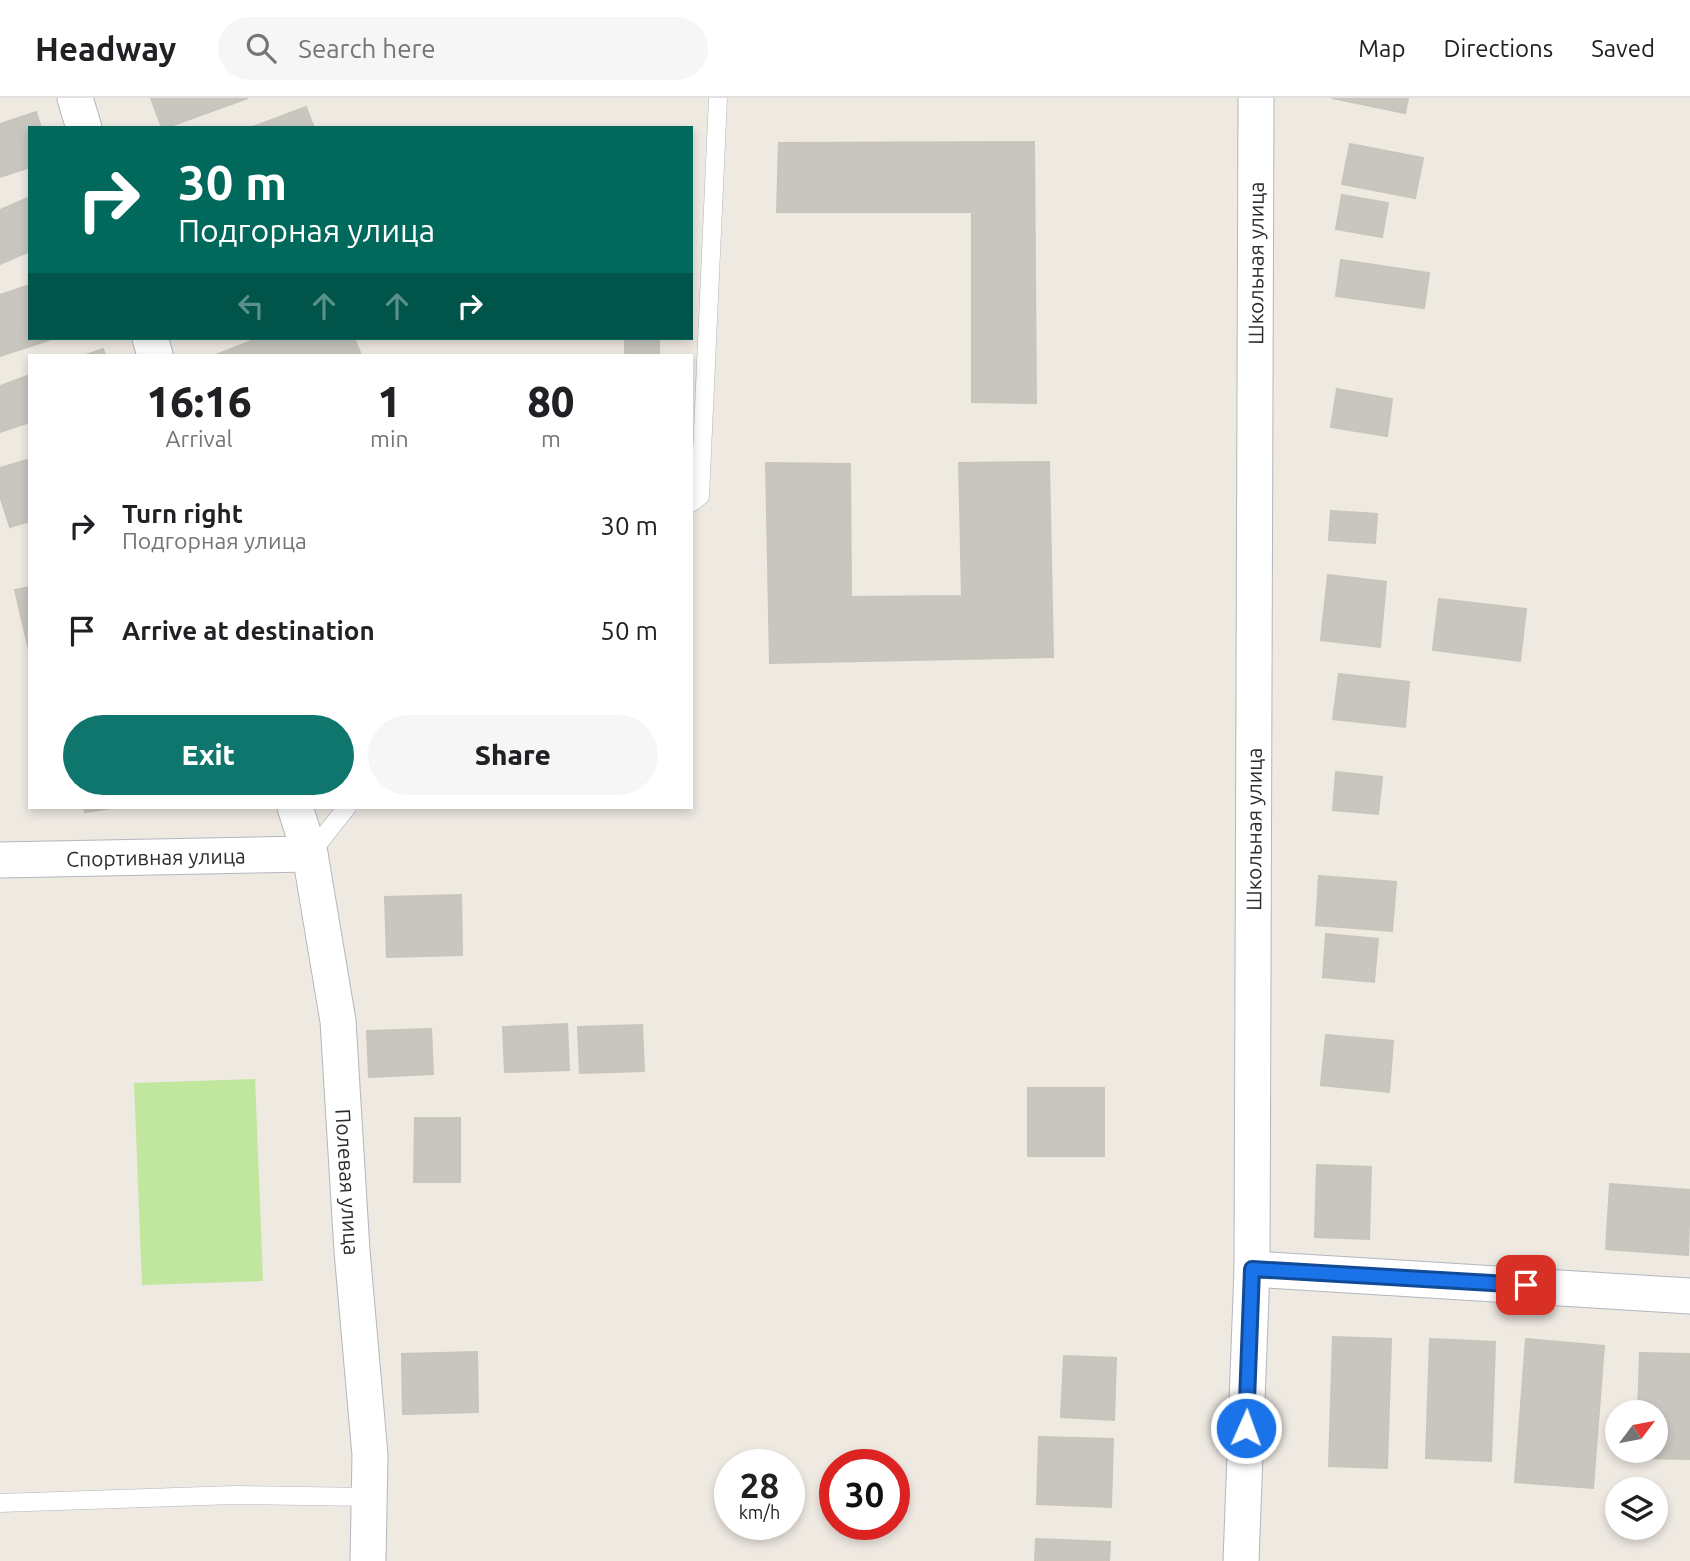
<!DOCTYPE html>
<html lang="en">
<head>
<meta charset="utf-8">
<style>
	:root { --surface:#fff; --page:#f6f6f6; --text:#202124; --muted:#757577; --line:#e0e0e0; --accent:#0f766e }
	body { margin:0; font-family:Ubuntu,sans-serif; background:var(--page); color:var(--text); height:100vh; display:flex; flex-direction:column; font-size:26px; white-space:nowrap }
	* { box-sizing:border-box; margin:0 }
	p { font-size:23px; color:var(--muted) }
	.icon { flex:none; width:38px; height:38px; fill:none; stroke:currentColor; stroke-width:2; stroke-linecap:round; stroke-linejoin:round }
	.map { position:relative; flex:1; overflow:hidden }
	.panel { position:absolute; left:28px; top:256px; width:665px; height:455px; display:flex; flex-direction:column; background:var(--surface); border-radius:0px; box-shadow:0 4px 10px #0003 }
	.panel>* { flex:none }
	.hud { position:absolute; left:28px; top:28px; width:665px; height:214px; border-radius:0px; box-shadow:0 4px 10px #0003; background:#00695c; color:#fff; overflow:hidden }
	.needle { width:46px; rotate:58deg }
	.buttons { position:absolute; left:1605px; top:1302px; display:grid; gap:14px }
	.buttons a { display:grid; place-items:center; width:63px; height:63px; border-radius:50%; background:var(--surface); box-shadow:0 4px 10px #0003; font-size:35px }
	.speed { position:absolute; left:714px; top:1351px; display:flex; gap:14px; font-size:35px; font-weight:700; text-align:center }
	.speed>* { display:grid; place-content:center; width:91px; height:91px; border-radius:50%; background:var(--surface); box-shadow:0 4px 10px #0003; line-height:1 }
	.speed small { font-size:18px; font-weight:400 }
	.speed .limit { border:10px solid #d22; background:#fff; color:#111 }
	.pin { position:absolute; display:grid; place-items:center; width:60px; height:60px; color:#fff; margin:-30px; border-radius:14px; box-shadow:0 4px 10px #0006 }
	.me { position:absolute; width:77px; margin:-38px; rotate:2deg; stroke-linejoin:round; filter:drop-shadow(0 0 5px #0008) }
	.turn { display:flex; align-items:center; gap:24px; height:147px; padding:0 35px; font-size:32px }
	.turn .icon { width:91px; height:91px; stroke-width:2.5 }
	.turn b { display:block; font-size:49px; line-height:60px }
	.lanes { display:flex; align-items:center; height:66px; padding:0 35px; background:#0003; justify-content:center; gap:35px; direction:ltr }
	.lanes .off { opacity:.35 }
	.eta { display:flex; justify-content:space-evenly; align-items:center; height:119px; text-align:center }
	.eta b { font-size:42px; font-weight:800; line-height:49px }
	.primary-button { display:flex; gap:14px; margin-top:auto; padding:14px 35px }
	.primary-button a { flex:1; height:80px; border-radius:42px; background:var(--accent); color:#fff; font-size:28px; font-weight:800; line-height:80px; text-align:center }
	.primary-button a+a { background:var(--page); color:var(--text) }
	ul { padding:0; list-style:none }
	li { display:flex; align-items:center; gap:21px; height:105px; padding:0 35px }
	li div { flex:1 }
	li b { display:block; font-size:26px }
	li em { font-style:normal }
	header { display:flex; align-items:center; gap:42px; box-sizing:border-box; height:98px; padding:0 35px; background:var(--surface); border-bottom:2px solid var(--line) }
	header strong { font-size:33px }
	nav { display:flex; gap:38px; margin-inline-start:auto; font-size:24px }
	.search { width:490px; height:63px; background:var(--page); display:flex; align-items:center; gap:18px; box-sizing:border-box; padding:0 24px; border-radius:38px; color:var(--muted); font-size:26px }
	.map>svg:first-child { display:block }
	.pitch { fill:#c1e69e }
	.building { fill:#c9c6c0; stroke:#c9c5ba; stroke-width:2 }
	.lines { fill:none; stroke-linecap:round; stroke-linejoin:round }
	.service-casing { stroke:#b4b6bf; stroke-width:19 }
	.minor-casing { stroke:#b4b6bf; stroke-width:37 }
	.service { stroke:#fff; stroke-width:18 }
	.minor { stroke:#fff; stroke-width:35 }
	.route-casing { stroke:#114b97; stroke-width:18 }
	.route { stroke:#1a73e8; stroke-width:12 }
	.labels { text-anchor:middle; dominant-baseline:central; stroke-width:5; stroke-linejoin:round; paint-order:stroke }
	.street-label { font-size:21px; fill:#2d2d2d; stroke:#fff }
</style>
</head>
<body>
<header>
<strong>Headway</strong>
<div class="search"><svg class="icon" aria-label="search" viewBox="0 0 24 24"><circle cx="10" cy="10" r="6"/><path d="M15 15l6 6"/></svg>Search here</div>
<nav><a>Map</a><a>Directions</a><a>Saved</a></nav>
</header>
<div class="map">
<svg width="1690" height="1463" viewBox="0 0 1690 1463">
	<rect width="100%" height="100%" fill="#eee9e1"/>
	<path class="pitch" d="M255 981 263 1183 142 1187 134 985Z"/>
	<path class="building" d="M151 0H248L165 30H162Z
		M1332 0H1408L1405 15Z
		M306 9 314 30H250Z
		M36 14 41 30H30V69L0 79V26Z
		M1034 44 1036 305 972 304V114H777L779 45Z
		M1350 46 1423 60 1415 100 1342 86Z
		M1342 97 1388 105 1382 139 1336 131Z
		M30 99V153L0 166V112Z
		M1341 162 1429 175 1424 210 1336 198Z
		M30 187V240H55L0 258V197Z
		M259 240H354L361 257H216Z
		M625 240H659V257H625Z
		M103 251 105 257H86Z
		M30 277V324L0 334V288Z
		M1337 291 1392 301 1387 338 1331 329Z
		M30 361V423L10 429 0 398V370Z
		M1049 364 1053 559 770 565 766 365 850 366 851 499 962 498 959 365Z
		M1331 413 1377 416 1375 445 1329 442Z
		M1328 477 1386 484 1380 549 1321 542Z
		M30 489V552H29L15 492Z
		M1439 501 1526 511 1520 563 1433 552Z
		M1339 576 1409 584 1405 629 1333 621Z
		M1336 674 1382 679 1378 716 1333 712Z
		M84 709H118L85 714Z
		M1319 778 1396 784 1392 833 1316 827Z
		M461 797 462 857 387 859 385 799Z
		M1326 836 1378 841 1374 884 1323 879Z
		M567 926 569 972 505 974 503 929Z
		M642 927 644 973 580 975 578 929Z
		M431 931 433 976 369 979 367 933Z
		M1326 937 1393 943 1389 994 1321 987Z
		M1028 990H1104V1058H1028Z
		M415 1020H460V1084H414Z
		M1317 1067 1371 1069 1369 1141 1315 1139Z
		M1610 1086 1690 1092 1688 1157 1606 1151Z
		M1333 1239 1391 1241 1387 1370 1329 1368Z
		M1430 1241 1495 1244 1491 1363 1426 1360Z
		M1526 1241 1604 1248 1593 1390 1515 1384Z
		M477 1254 478 1314 403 1316 402 1256Z
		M1640 1255 1690 1256V1361L1637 1360V1353H1656V1314H1638Z
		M1064 1258 1116 1260 1114 1322 1061 1319Z
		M1039 1339 1113 1341 1111 1409 1037 1406Z
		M1036 1441 1110 1444 1109 1463H1035Z"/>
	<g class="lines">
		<g class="service-casing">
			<path id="service" d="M691 405 700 398 718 0
				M310 756 347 709
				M0 1405 234 1397 369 1399"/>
		</g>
		<g class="minor-casing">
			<g id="minor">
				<path d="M75 0 84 30"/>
				<path d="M150 240 155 257"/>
				<path id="s1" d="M295 709 310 756 338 923 352 1153 370 1357 368 1463"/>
				<path id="s2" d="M0 762 310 756"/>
				<path d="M1252 1171 1690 1198"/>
				<path id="s3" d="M1241 1463 1252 1171 1256 0"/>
			</g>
		</g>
		<use href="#service" class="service"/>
		<use href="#minor" class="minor"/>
	</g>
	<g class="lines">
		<g class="route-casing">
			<path id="route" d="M1246 1330 1252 1171 1526 1187"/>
		</g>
		<use href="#route" class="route"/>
	</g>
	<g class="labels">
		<g class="street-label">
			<text stroke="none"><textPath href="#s3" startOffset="1298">Школьная улица</textPath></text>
			<text stroke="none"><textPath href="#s3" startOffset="732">Школьная улица</textPath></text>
			<text stroke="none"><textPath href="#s2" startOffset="156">Спортивная улица</textPath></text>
			<text stroke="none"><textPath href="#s1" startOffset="380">Полевая улица</textPath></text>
		</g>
	</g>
</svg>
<div class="buttons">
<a><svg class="needle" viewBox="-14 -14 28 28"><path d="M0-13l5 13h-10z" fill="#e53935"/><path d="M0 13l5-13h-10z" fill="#757577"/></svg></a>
<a><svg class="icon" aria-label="layers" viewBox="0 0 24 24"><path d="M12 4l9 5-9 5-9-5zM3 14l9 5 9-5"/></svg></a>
</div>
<div class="speed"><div>28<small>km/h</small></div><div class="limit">30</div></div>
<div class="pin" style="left:1526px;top:1187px;background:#d93025"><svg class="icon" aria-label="arrive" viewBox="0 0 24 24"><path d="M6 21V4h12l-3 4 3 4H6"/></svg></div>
<svg class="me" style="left:1246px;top:1330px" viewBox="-20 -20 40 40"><circle r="17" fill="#1a73e8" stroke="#fff" stroke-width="3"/><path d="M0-11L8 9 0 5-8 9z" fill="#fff"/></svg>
<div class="hud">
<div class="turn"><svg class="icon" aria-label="right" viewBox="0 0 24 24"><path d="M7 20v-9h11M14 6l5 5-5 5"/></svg><div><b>30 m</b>Подгорная улица</div></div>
<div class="lanes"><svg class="icon off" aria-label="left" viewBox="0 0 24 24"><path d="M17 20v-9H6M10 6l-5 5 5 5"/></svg><svg class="icon off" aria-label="ahead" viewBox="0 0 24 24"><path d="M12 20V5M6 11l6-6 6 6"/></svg><svg class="icon off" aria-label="ahead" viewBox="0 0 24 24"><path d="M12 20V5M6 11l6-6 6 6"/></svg><svg class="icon" aria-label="right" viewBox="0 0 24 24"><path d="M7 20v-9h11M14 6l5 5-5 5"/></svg></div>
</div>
<section class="panel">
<div class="eta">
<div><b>16:16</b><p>Arrival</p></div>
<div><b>1</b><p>min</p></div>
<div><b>80</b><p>m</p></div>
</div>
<ul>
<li><svg class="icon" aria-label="right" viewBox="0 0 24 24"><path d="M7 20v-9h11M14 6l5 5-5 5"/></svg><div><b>Turn right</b><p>Подгорная улица</p></div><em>30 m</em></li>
<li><svg class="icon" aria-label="arrive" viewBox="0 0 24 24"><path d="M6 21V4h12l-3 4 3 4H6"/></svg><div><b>Arrive at destination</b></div><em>50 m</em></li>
</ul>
<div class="primary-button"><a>Exit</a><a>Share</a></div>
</section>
</div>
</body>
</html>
